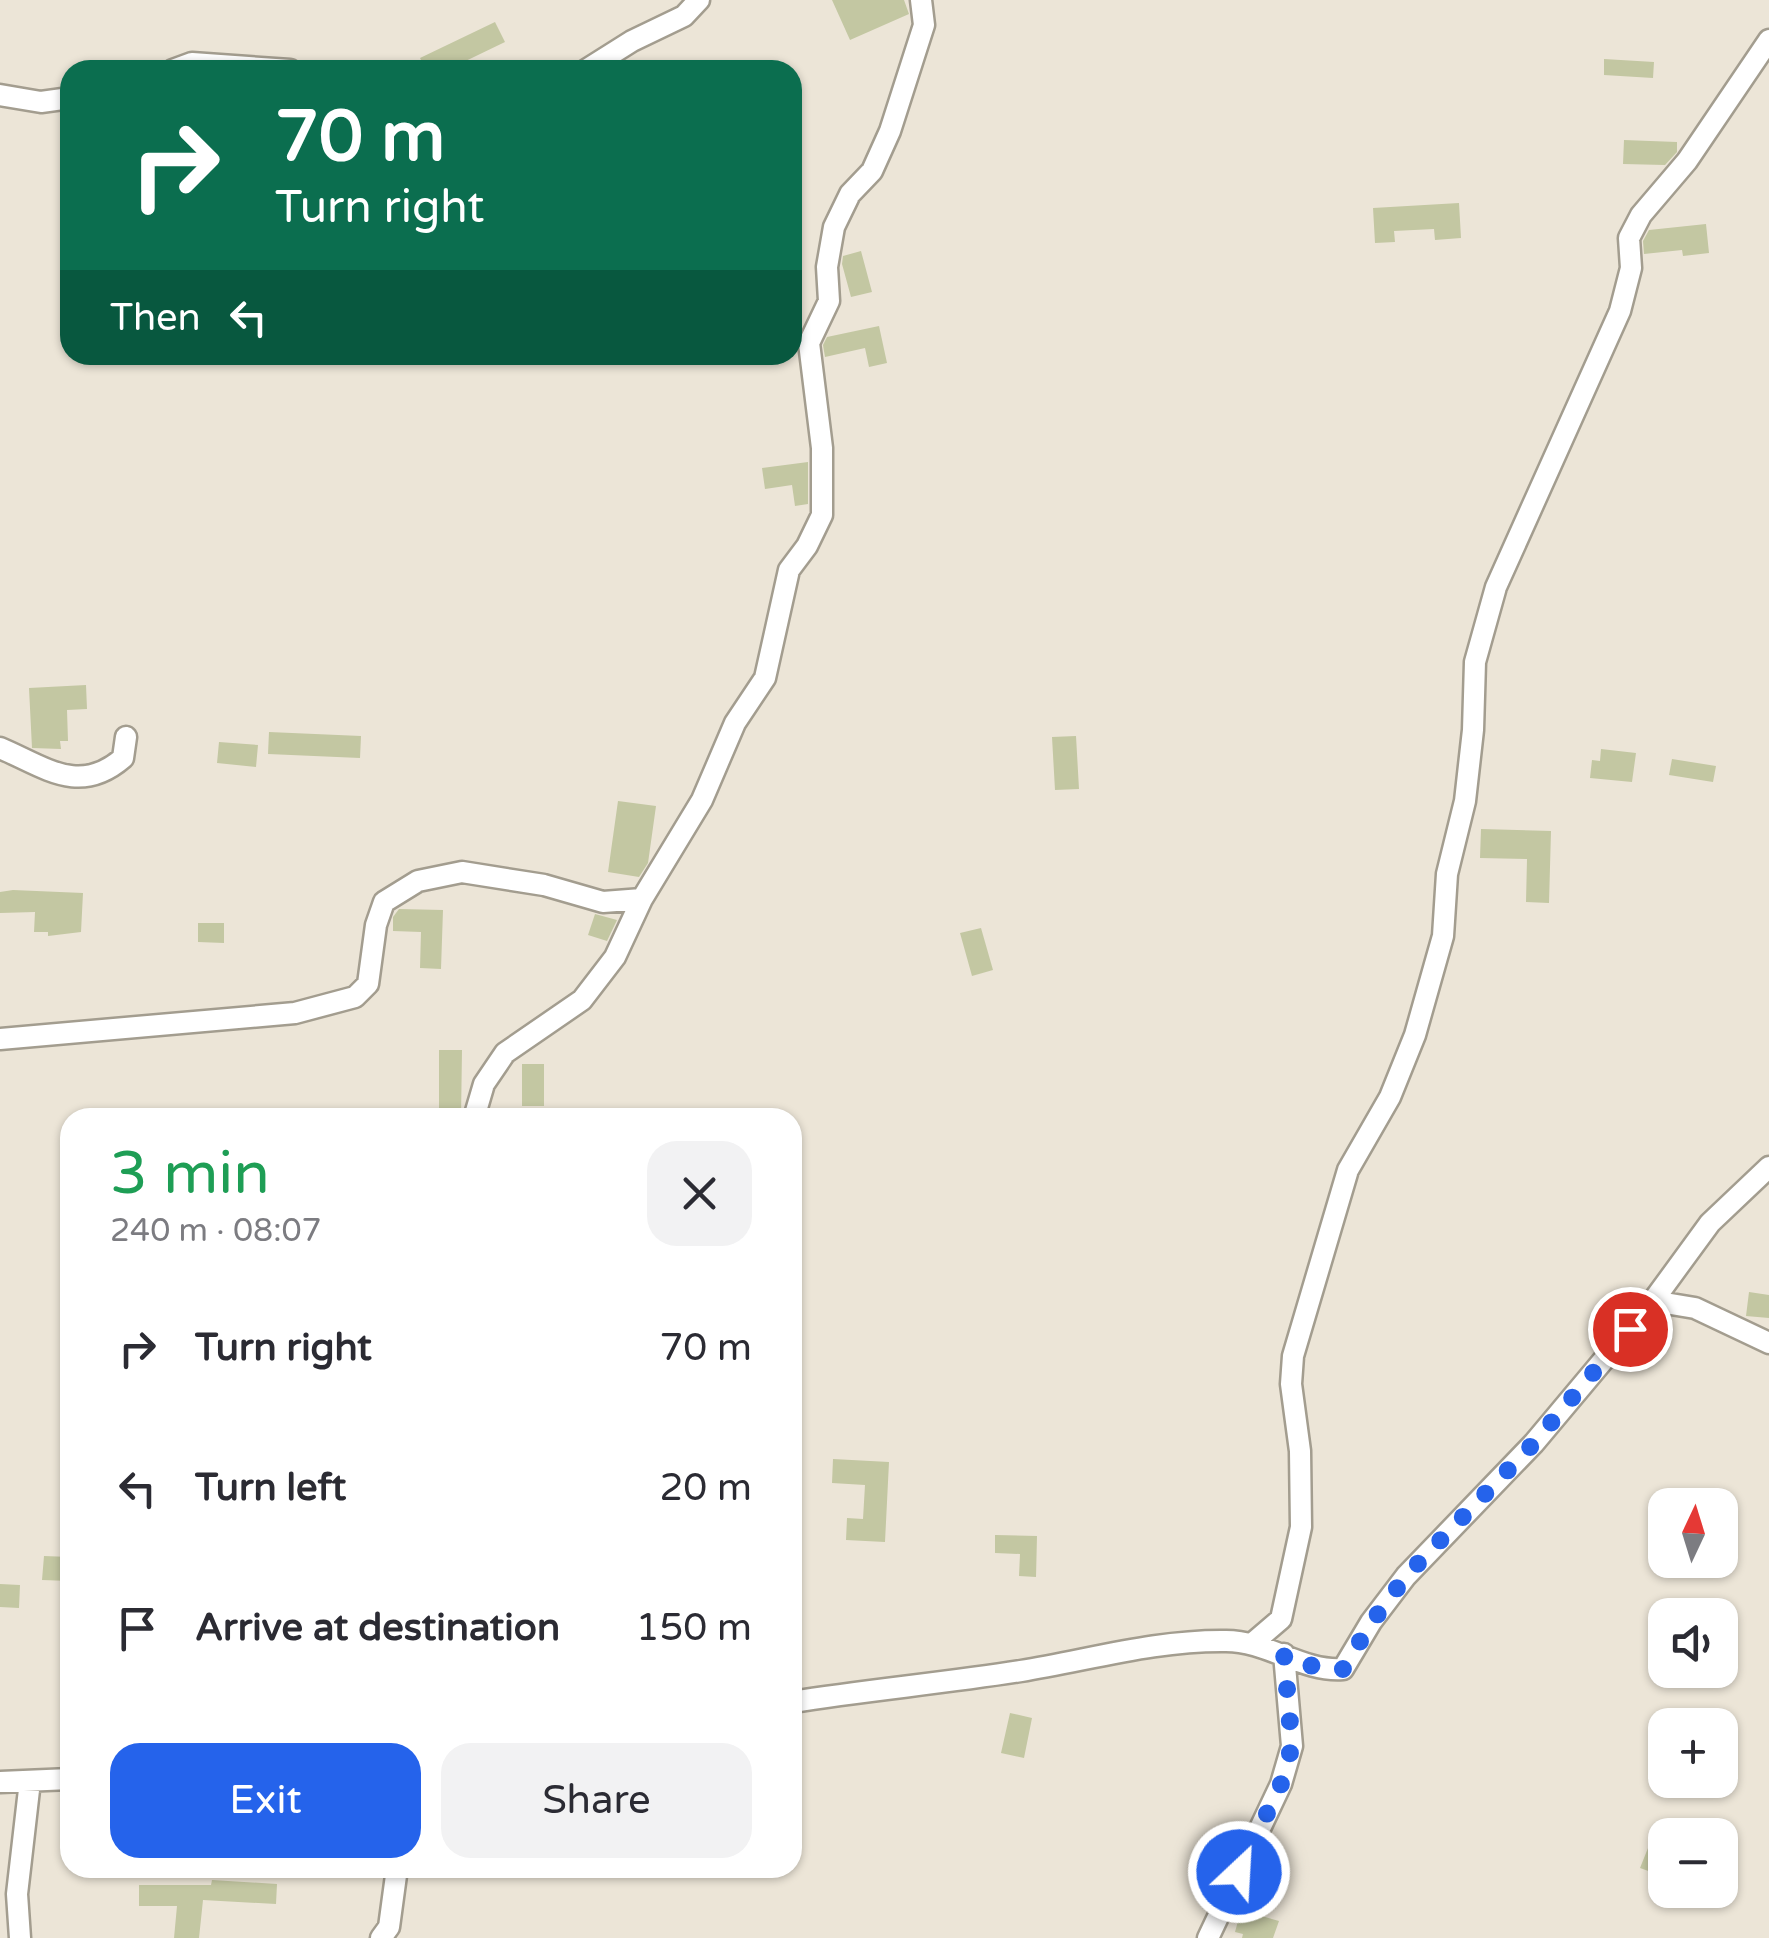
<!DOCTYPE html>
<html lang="en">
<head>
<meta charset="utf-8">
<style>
	:root { --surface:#fff; --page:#f2f2f3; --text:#2b2b33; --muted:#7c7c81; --accent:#2563eb }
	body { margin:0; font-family:"Varela Round",sans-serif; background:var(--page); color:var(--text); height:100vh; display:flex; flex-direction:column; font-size:38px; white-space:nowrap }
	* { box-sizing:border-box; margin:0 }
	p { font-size:32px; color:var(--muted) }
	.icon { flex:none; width:55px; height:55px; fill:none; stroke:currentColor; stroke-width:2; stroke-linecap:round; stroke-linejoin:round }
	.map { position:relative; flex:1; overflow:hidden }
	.side { position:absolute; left:60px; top:1108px; width:742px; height:770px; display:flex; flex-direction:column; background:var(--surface); border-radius:30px; box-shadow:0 2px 8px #0004 }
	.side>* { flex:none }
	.hud { position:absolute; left:60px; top:60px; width:742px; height:305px; border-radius:30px; box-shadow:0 2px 8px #0004; background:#0b6e4f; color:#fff; overflow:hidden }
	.needle { width:65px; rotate:4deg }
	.fabs { position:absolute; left:1648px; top:1488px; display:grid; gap:20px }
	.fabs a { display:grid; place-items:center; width:90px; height:90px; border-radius:20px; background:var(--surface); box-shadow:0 2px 8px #0004; font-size:50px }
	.pin { position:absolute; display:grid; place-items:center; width:85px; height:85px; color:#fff; margin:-42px; border:5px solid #fff; border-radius:50%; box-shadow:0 2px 10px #0007 }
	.me { position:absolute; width:110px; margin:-55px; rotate:25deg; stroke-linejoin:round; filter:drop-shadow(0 0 8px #0008) }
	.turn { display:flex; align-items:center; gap:35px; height:210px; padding:0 50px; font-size:45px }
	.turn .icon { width:130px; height:130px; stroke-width:2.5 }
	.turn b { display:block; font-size:70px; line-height:85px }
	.then { display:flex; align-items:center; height:95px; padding:0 50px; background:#0003; gap:20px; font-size:38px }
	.round { display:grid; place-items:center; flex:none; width:105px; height:105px; border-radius:30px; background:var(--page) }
	.head { display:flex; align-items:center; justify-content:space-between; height:170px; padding:0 50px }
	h1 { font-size:60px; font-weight:600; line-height:75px; color:#1e9e55 }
	.button { display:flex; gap:20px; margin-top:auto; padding:20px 50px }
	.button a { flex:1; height:115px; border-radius:30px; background:var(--accent); color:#fff; font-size:40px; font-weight:600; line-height:115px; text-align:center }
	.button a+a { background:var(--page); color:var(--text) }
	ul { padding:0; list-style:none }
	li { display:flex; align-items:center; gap:30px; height:140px; padding:0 50px }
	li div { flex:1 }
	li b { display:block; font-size:38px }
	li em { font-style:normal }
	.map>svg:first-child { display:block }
	.building { fill:#c3c7a2 }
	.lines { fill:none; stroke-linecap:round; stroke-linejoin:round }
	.street-casing { stroke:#a39d8f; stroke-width:25 }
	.street { stroke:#fff; stroke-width:20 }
	.route { stroke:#2563eb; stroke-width:18; stroke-dasharray:0 32.4 }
</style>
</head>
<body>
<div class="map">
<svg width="1769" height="1938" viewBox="0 0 1769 1938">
	<rect width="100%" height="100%" fill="#ece5d7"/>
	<path class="building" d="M832 0H904L909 14 850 40Z
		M495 22 505 42 447 70H426L420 58Z
		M1604 59 1654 62 1653 78 1604 75Z
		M1624 140 1677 142V152L1665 165 1623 164Z
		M1459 203 1461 238 1435 240 1434 229 1394 231 1395 242 1375 243 1373 208Z
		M1706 224 1709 253 1683 256 1682 250 1644 254 1643 241 1649 230Z
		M861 251 872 292 851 297 842 264 843 256Z
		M879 326 887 363 869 367 865 348 825 357 823 345 827 337Z
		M808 462V504L795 506 792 485 765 489 762 468Z
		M86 685 87 709 67 710 68 741H60L61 749 32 748 29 688Z
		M269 732 361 736 360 758 268 754Z
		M1076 736 1079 789 1055 790 1052 737Z
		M219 742 258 745 256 767 217 763Z
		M1601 749 1636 753 1632 782 1590 778 1592 760 1600 761Z
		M1672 759 1716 766 1713 782 1669 775Z
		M618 801 656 806 648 863 639 877 608 872Z
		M1481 829 1551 831 1549 903 1526 902 1527 859 1480 858Z
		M13 890 83 893 81 932 48 936V932H34L35 912 0 913V892Z
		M399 909 443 910 441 969 420 968 421 932 393 931V917Z
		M595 914 617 920 607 941 588 935Z
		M198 923H224V943L198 942Z
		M981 928 993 970 972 976 960 933Z
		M439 1050H462L461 1118H439Z
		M522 1064H544V1106H522Z
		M1749 1292 1769 1295V1318L1746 1316Z
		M833 1459 889 1462 885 1542 846 1540 847 1518 863 1519 865 1485 832 1483Z
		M995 1535 1037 1536 1036 1577 1019 1576 1020 1554 995 1553Z
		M44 1556 70 1557V1581L42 1580Z
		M0 1584 20 1585 19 1608 0 1607Z
		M1010 1713 1032 1718 1024 1758 1001 1753Z
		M1650 1843 1665 1849V1877L1640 1868Z
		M212 1880 277 1884 276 1904 203 1900 199 1938H174L177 1906H139V1885H211Z
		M1241 1910 1279 1921 1273 1938H1242L1243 1934 1235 1932Z"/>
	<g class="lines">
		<g class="street-casing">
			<path id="street" d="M173 70 192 63 290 70
				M586 70 632 41 684 16 699 0
				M0 95 41 102 70 98
				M0 748C45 767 79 796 123 758L126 737
				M0 1039 295 1013 355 997 368 984 376 925 384 902 418 881 462 872 544 885 603 902 642 899
				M474 1118 484 1084 505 1053 582 1000 615 957 642 899 702 800 735 723 765 678 789 570 807 546 822 515V448L809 343 829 301 827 267 834 227 850 194 872 171 890 131 924 25 921 0
				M1653 1301 1695 1308 1769 1343
				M1254 1642 1281 1619 1301 1527 1300 1451 1291 1384 1293 1356 1348 1170 1390 1097 1415 1035 1443 936 1447 874 1465 801 1473 730 1475 662 1496 587 1620 311 1631 268 1629 238 1641 215 1687 161 1769 40
				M792 1702C868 1690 945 1683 1021 1671 1089 1660 1156 1640 1226 1641 1268 1641 1302 1672 1343 1669L1371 1622 1406 1576 1534 1443 1653 1301 1710 1223 1769 1167
				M0 1782 70 1779
				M20 1938 17 1894 30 1781
				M381 1938 389 1927 397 1868
				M1208 1938 1281 1784 1292 1746 1284 1654"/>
		</g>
		<use href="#street" class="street"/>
	</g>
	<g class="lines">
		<path class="route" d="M1239 1872 1281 1784 1292 1746 1284 1654 1322 1670 1343 1669 1372 1622 1406 1576 1534 1443 1630 1329"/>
	</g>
</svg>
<div class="fabs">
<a><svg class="needle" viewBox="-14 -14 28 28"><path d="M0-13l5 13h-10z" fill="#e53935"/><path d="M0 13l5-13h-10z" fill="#7c7c81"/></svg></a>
<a><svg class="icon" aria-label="sound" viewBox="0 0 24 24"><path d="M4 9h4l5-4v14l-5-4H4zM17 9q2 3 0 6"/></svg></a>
<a>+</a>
<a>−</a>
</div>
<div class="pin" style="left:1630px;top:1329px;background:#d93025"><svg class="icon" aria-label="arrive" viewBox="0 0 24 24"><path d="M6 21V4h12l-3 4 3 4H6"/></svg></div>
<svg class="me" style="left:1239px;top:1872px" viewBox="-20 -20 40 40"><circle r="17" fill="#2563eb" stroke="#fff" stroke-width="3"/><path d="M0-11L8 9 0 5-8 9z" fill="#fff"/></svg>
<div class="hud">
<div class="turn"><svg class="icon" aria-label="right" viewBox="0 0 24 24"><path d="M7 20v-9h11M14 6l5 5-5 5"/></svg><div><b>70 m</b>Turn right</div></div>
<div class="then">Then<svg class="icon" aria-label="left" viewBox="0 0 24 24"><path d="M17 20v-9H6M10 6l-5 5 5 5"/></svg></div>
</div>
<section class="side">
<div class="head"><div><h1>3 min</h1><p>240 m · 08:07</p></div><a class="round"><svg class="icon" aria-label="close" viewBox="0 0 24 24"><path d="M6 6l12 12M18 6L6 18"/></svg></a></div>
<ul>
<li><svg class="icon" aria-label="right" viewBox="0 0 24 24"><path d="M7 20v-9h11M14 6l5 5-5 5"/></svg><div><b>Turn right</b></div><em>70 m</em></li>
<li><svg class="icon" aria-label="left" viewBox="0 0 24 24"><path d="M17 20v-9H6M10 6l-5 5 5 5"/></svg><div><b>Turn left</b></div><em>20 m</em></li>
<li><svg class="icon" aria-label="arrive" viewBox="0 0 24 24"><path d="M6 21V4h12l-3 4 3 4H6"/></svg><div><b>Arrive at destination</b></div><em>150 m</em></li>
</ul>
<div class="button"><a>Exit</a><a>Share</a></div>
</section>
</div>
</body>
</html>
